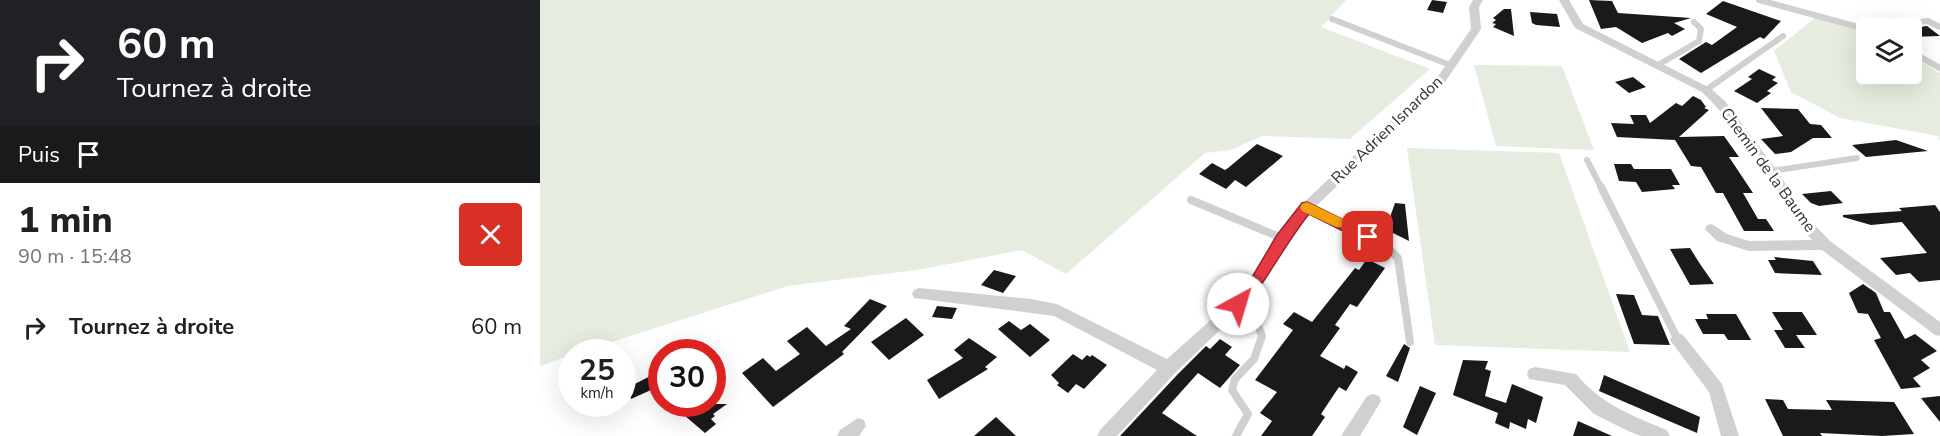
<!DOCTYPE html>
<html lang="fr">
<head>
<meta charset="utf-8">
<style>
	:root { --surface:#fff; --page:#f6f6f6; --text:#202124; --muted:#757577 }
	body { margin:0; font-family:"Nunito Sans",sans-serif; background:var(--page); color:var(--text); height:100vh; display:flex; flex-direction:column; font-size:22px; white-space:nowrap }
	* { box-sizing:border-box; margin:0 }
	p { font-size:20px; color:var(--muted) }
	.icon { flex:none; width:33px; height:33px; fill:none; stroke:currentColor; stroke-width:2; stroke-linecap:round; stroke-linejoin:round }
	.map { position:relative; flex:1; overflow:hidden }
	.sheet { display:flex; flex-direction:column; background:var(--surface); width:540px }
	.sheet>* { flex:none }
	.guide { background:#202124; color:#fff; overflow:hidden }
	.buttons { position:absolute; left:1316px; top:18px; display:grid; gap:12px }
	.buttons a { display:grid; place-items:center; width:66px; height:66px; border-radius:6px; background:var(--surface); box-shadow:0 6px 24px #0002; font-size:30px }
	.speed { position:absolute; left:18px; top:339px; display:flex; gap:12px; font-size:30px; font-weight:700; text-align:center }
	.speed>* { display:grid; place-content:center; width:78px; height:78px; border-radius:50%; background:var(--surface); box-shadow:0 6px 24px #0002; line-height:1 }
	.speed small { font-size:15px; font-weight:400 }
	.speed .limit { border:9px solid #d22; background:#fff; color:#111 }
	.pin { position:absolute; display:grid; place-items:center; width:51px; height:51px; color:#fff; margin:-26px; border-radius:12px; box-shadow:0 3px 9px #0006 }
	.me { position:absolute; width:66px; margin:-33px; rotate:39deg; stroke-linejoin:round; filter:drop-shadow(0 0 4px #0008) }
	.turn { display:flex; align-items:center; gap:21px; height:126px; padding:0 18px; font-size:27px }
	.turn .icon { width:78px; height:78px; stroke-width:2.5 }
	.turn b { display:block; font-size:42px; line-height:51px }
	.then { display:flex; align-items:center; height:57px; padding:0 18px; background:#0003; gap:12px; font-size:22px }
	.round { display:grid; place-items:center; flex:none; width:63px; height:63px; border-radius:6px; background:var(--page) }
	.head { display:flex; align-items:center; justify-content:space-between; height:102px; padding:0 18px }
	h1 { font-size:36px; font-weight:800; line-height:45px }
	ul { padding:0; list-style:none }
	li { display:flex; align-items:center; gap:18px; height:84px; padding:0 18px }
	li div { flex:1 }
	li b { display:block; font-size:22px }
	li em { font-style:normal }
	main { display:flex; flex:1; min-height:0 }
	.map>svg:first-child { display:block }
	.green { fill:#e6ecdf }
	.building { fill:#1a1a1a }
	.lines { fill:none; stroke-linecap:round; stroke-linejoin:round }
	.lane-far1 { stroke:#d0d0d0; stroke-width:6 }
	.lane { stroke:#d0d0d0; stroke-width:8 }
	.street { fill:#d0d0d0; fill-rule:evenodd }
	.route { fill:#e63946; stroke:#96252e; stroke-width:1.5 }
	.slow { fill:#f59e0b }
	.labels { text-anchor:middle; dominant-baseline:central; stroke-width:6; stroke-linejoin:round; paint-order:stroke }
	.street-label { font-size:16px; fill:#333; stroke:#fff }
</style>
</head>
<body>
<main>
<section class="sheet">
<div class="guide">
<div class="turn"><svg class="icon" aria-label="right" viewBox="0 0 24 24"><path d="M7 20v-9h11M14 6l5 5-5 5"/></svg><div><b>60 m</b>Tournez à droite</div></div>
<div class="then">Puis<svg class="icon" aria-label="arrive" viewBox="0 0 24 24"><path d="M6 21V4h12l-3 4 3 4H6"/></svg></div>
</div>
<div class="head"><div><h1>1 min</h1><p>90 m · 15:48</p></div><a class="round" style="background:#d93025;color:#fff"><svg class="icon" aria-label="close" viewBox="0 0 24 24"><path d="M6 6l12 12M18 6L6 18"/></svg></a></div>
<ul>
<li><svg class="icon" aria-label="right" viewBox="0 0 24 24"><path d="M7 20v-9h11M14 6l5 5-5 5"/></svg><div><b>Tournez à droite</b></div><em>60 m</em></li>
</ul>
</section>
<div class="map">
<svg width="1400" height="436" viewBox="0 0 1400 436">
	<rect width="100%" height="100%" fill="#fff"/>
	<path class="green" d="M0 0H806L781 27 890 69 810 139 722 136 691 150 665 153 526 274 482 250 377 270 248 286 40 352H32L31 355 0 366Z
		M1276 17 1326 31V74H1371V56L1400 73V141L1398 136 1300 118 1251 92 1234 51Z
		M934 65 1022 66 1054 150 956 146Z
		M867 148 1019 153 1090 352 895 345Z"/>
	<path class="building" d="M892 0 907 2 903 13 887 10Z
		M1049 0 1072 1 1078 13 1151 18 1134 23 1145 29 1132 36 1128 33 1102 43 1076 27 1061 29Z
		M1183 1 1241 21 1224 39 1220 37 1161 73 1139 59 1166 42 1172 45 1197 27 1166 14Z
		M964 9H971L974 36 953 27 956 24 952 23 956 20 953 18Z
		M990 12 1017 14 1020 27 996 25 992 23Z
		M1387 26 1400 36 1371 37V28Z
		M1219 69 1236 77 1232 80 1238 83 1227 91 1231 93 1217 103 1194 91 1212 79 1208 77Z
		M1093 77 1106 87 1089 93 1075 82Z
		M1153 96 1161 100 1166 107 1164 108 1169 110 1139 137 1184 136 1199 157H1189L1213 193H1203L1218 219H1226L1234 231H1204L1183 193H1176L1161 167 1151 166 1135 140 1077 137 1071 123 1094 124 1090 115H1106L1110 123 1136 103 1142 106Z
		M1221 108 1258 109 1270 124 1281 125 1292 138H1273L1251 152 1235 154 1221 139 1243 136Z
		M1356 140 1388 151 1326 157 1312 145Z
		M717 144 743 156 706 187 695 180 686 189 659 174 672 163 685 170 688 168Z
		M1074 164H1091L1094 169H1131L1140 185H1132L1135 189 1102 192 1096 182 1079 181Z
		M1291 191 1303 203 1279 206 1271 203 1262 194Z
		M855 203 865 204 869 241 843 228 849 220Z
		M1395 205 1400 212V280L1379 282 1370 273 1356 275 1340 258 1387 253 1362 222 1331 225 1303 217V215L1362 211 1359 208Z
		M1150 248 1160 264 1174 284 1150 285 1130 249Z
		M1234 257 1273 261 1282 275 1235 273 1228 260H1236Z
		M827 259 845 268 817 307 810 304 795 325 800 328 780 356 804 369 806 365 818 372 806 391 799 387 781 414 785 417 772 436H721L732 421 720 413 737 392 715 380 753 330 743 324 754 312 772 322 815 268 819 270Z
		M454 270 476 276 463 293 441 285Z
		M1323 284 1336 293 1344 312H1350L1365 339 1375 334 1397 351 1381 360 1390 368 1373 378 1381 387 1361 389 1334 340 1341 338 1328 314 1318 313 1309 293Z
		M1076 294 1094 295 1102 315 1118 316 1130 345 1094 344Z
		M330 299 347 306 302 352 304 354 233 407 202 373 223 358 236 371 260 354 247 341 267 327 286 346 311 329 304 326Z
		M397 306 417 308 412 319 392 317Z
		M1232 312H1262L1277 335H1256L1265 348H1245L1234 330H1243Z
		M1166 314H1196L1211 340H1188L1184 334H1163L1155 319H1168Z
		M366 318 384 335 349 360 331 342Z
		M469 321 481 330 490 324 510 340 490 357 458 329Z
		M429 338 457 357 445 367 448 369 399 399 387 380 423 358 414 350Z
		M680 339 692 347 685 355 700 365 680 388 658 373 622 413 657 436H580L637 375 666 346 670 349Z
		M864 344 870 348 858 382 846 376Z
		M533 354 542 360 547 355 550 357 552 355 567 365 544 389 536 384 528 393 517 385 519 383 511 375Z
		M923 360 948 361 945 369 951 371 945 396 966 403 972 384 1003 397 996 423 988 419 986 429 970 422 969 429 955 423 958 413 913 395Z
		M122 370V385L91 399 87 388Z
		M1064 375 1160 417 1157 433 1059 391Z
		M880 386 896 393 877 435 863 427Z
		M1400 396V422L1381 398Z
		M1225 399 1243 400 1248 409 1292 410 1286 400 1354 402 1374 434 1342 436 1280 433 1282 436H1243Z
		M131 404H187L173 414 175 416 171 419 176 424 165 433Z
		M456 417 476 436H434Z
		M1038 421 1072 436H1033Z"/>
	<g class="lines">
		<path class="lane-far1" d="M1219 0 1322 28 1388 21 1400 27
			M792 19 910 65
			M1371 52 1400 68
			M1118 65 1159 41 1161 29 1154 22
			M1166 90 1243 36
			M1047 160 1062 189
			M1231 171 1317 158"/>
		<path class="lane" d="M1061 187 1138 340
			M651 200 742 238
			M767 207 847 247 858 258 870 342
			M696 436 708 414 692 390 695 379 714 359 722 336 717 323 698 304"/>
		<path class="street" d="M933 0H943L939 7 941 29 905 82 772 210 747 242 721 287 703 308 635 373 577 436H557L560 430 617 370 514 316 374 298 372 294 374 290 379 288 491 299 517 304 627 359 693 300 711 279 737 234 762 204 897 78 931 29 929 7Z
			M1019 0H1029L1043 24 1170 88 1185 101 1235 168 1267 217 1290 241 1400 322V336L1395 335 1282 250 1209 251 1177 241 1165 229 1167 225 1172 224 1187 234 1209 241 1272 240C1254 221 1242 198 1228 176 1209 147 1187 116 1162 92L1035 28Z
			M1138 333 1143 335 1182 384 1199 436H1181L1169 392 1130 340 1133 335Z
			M995 367 1036 374C1061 404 1092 416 1127 430L1130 436H1101L1088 431 1054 414 1025 385 989 379 987 374 989 369Z
			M833 394 839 396 841 401 820 436H801L827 396Z
			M318 418 324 420 326 426 319 436H297L300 430Z"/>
	</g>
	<path class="route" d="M767 202 833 234 835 237 833 241H823L769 214C745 244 728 279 703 309H692L690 304 711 279 737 235 762 203Z"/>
	<path class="slow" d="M767 202 805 220 807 224 805 227H796L762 211 760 207 762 204Z"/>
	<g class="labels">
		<g class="street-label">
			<text transform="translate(847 130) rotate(-44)">Rue Adrien Isnardon</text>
			<text transform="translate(1228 170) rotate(54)">Chemin de la Baume</text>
		</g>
	</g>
</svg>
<div class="buttons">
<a><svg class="icon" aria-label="layers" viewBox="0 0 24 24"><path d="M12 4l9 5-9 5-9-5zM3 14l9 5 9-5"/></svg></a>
</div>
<div class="speed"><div>25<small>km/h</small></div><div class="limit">30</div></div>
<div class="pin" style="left:828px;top:237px;background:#d93025"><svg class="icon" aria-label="arrive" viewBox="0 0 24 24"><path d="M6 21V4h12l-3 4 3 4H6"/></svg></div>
<svg class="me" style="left:698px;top:304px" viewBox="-20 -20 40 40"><circle r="19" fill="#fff"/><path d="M0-13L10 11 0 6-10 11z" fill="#e63946"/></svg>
</div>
</main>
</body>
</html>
